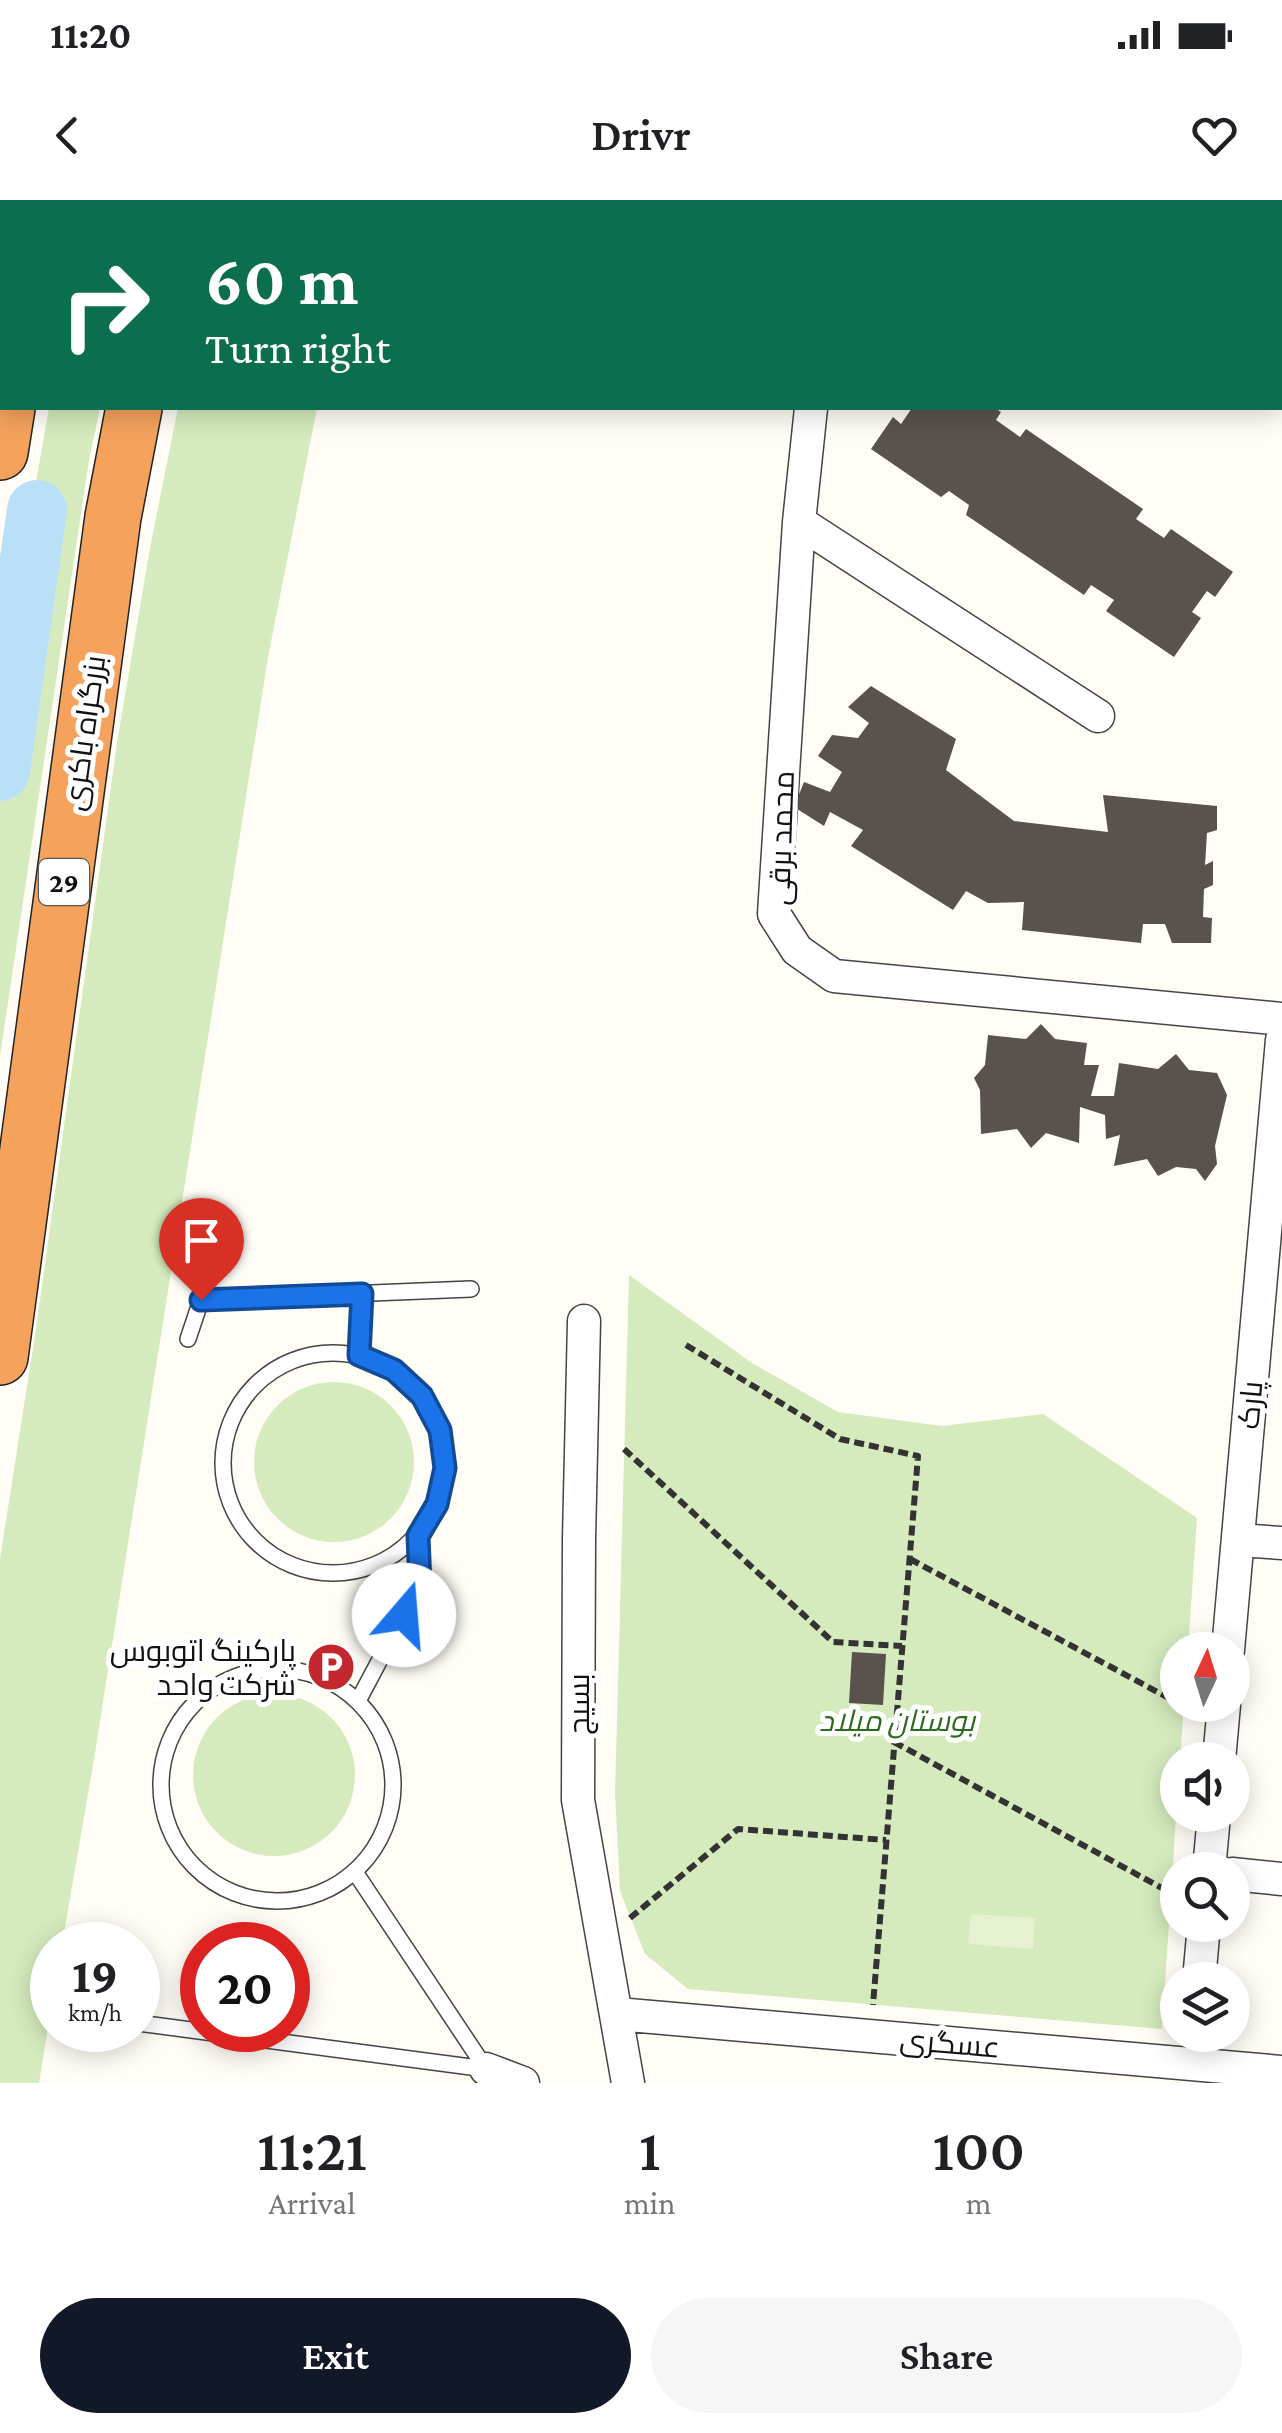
<!DOCTYPE html>
<html lang="en">
<head>
<meta charset="utf-8">
<style>
	:root { --surface:#fff; --page:#f6f6f6; --text:#202124; --muted:#757577; --accent:#111827 }
	body { margin:0; font-family:"Crimson Pro",Cairo,serif; background:var(--page); color:var(--text); height:100vh; display:flex; flex-direction:column; font-size:38px; white-space:nowrap }
	* { box-sizing:border-box; margin:0 }
	p { font-size:32px; color:var(--muted) }
	.icon { flex:none; width:55px; height:55px; fill:none; stroke:currentColor; stroke-width:2; stroke-linecap:round; stroke-linejoin:round }
	.map { position:relative; height:1883px; overflow:hidden }
	.drawer { display:flex; flex-direction:column; background:var(--surface); flex:1 }
	.drawer>* { flex:none }
	.guide { position:absolute; left:0px; top:0px; width:1282px; height:210px; box-shadow:0 5px 25px #0003; background:#0b6e4f; color:#fff; overflow:hidden }
	.needle { width:65px; rotate:4deg }
	.fabs { position:absolute; left:1160px; top:1432px; display:grid; gap:20px }
	.fabs a { display:grid; place-items:center; width:90px; height:90px; border-radius:50%; background:var(--surface); box-shadow:0 5px 25px #0003; font-size:50px }
	.speed { position:absolute; left:30px; top:1722px; display:flex; gap:20px; font-size:50px; font-weight:700; text-align:center }
	.speed>* { display:grid; place-content:center; width:130px; height:130px; border-radius:50%; background:var(--surface); box-shadow:0 5px 25px #0003; line-height:1 }
	.speed small { font-size:25px; font-weight:400 }
	.speed .limit { border:15px solid #d22; background:#fff; color:#111 }
	.pin { position:absolute; display:grid; place-items:center; width:85px; height:85px; color:#fff; margin:-102px -42px; border-radius:50% 50% 50% 0; rotate:-45deg; box-shadow:0 0 10px #0007 }
	.pin .icon { rotate:45deg }
	.me { position:absolute; width:110px; margin:-55px; rotate:18deg; stroke-linejoin:round; filter:drop-shadow(0 0 8px #0008) }
	.turn { display:flex; align-items:center; gap:35px; height:210px; padding:0 40px; font-size:45px }
	.turn .icon { width:130px; height:130px; stroke-width:2.5 }
	.turn b { display:block; font-size:70px; line-height:85px }
	.eta { display:flex; justify-content:space-evenly; align-items:center; height:170px; text-align:center }
	.eta b { font-size:60px; font-weight:600; line-height:70px }
	.button { display:flex; gap:20px; margin-top:auto; padding:20px 40px }
	.button a { flex:1; height:115px; border-radius:60px; background:var(--accent); color:#fff; font-size:40px; font-weight:600; line-height:115px; text-align:center }
	.button a+a { background:var(--page); color:var(--text) }
	.status { display:flex; justify-content:space-between; align-items:center; height:70px; padding:0 50px; background:var(--surface); direction:ltr }
	.status svg { height:28px; fill:currentColor }
	header { display:flex; justify-content:space-between; align-items:center; height:130px; padding:0 40px; background:var(--surface); font-size:45px; font-weight:600 }
	.map>svg:first-child { display:block }
	.green { fill:#d5ebbd }
	.pitch { fill:#e6f2cf }
	.lines { fill:none; stroke-linecap:round; stroke-linejoin:round }
	.river { stroke:#b9e0f7; stroke-width:60 }
	.building { fill:#5a524d }
	.lane-casing { stroke:#444; stroke-width:18 }
	.street-casing { stroke:#444; stroke-width:35 }
	.highway-casing { stroke:#222; stroke-width:58 }
	.path { stroke:#333; stroke-width:6; stroke-dasharray:10 5; stroke-linecap:butt }
	.lane { stroke:#fff; stroke-width:15 }
	.street { stroke:#fff; stroke-width:32 }
	.highway { stroke:#f5a25d; stroke-width:55 }
	.route-casing { stroke:#114b97; stroke-width:25 }
	.route { stroke:#1a73e8; stroke-width:18 }
	.labels { text-anchor:middle; dominant-baseline:central; stroke-width:10; stroke-linejoin:round; paint-order:stroke }
	.shield { fill:#fff; stroke:#585858; stroke-width:2.5 }
	.shield-label { font-size:28px; font-weight:bold; fill:#111 }
	.street-label { font-size:30px; fill:#111; stroke:#fff }
	.poi-label { font-size:30px; fill:#111; stroke:#fff; text-anchor:end }
	.park-label { font-size:30px; font-style:italic; fill:#2f6b1f; stroke:#fff }
</style>
</head>
<body>
<div class="status"><b>11:20</b><svg viewBox="0 0 49 12"><path d="M0 12V9h3v3zM5 12V6h3v6zM10 12V3h3v9zM15 12V0h3v12zM26 1h20v11H26zM47 4h2v5h-2z"/></svg></div>
<header><svg class="icon" aria-label="back" viewBox="0 0 24 24"><path d="M15 5l-7 7 7 7"/></svg>Drivr<svg class="icon" aria-label="heart" viewBox="0 0 24 24"><path d="M12 20l-8-8c-3-5 5-10 8-4 3-6 11-1 8 4z"/></svg></header>
<div class="map">
<svg width="1282" height="1883" viewBox="0 0 1282 1883">
	<rect width="100%" height="100%" fill="#fffdf5"/>
	<path class="green" d="M49 208H100L89 260 0 856V502L17 390Z
		M178 208H317L268 457 94 1559 62 1745H52V1802L39 1883H0V1359L36 1129 117 543 150 348Z
		M629 1075 752 1163 838 1212 942 1226 1043 1214 1197 1318 1188 1450H1178V1505H1184L1180 1560H1178L1177 1602 1162 1829 688 1789 645 1754 620 1691 615 1593Z
		M254 1262a80 80 0 1 1 160 0a80 80 0 1 1-160 0Z
		M193 1575a81 81 0 1 1 162 0a81 81 0 1 1-162 0Z"/>
	<path class="pitch" d="M971 1714 1035 1718 1033 1749 968 1744Z"/>
	<g class="lines">
		<path class="river" d="M0 571 37 310"/>
	</g>
	<path class="building" d="M912 208H994L1001 212 996 220 1020 237 1026 229 1143 309 1136 319 1164 338 1171 329 1233 372 1215 397 1207 391 1192 412 1201 418 1174 457 1106 411 1114 400 1091 385 1084 395 966 315 969 305 949 291 941 297 871 249 893 217 901 224Z
		M871 486 956 539 946 570 1014 621 1108 632 1103 595 1217 606V630L1207 633 1205 665 1213 661V685L1204 689 1203 717 1212 718 1211 743H1172L1165 724H1143L1141 743 1022 730 1024 702 988 703 966 691 953 710 851 646 863 630 830 612 824 626 794 607 804 582 830 592 842 572 818 556 832 535 858 538 869 523 848 507Z
		M1041 824 1055 839 1087 843 1084 865H1099L1091 896H1114L1119 863 1158 869 1176 854 1189 870 1217 873 1227 895 1215 946 1217 964 1205 981 1196 969 1176 967 1158 976 1147 959 1114 966 1120 935 1106 939 1105 915 1080 907 1079 943 1046 933 1031 948 1017 929 981 934 980 890 974 878 985 865 988 835 1026 839Z
		M852 1452 886 1454 883 1505 849 1503Z"/>
	<g class="lines">
		<g class="lane-casing">
			<path id="lane" d="M188 1139 201 1100 471 1089
				M223 1263a110 110 0 1 1 220 0a110 110 0 1 1-220 0Z
				M359 1155 362 1093
				M161 1585a116 116 0 1 1 232 0a116 116 0 1 1-232 0Z
				M358 1501 419 1386 418 1337
				M355 1672 486 1869
				M138 1823 486 1869"/>
		</g>
		<g class="street-casing">
			<path id="street" d="M833 2V0
				M811 208 799 322 774 714 797 750 834 776 1282 819
				M799 322 1098 516
				M584 1121 579 1339 578 1600 628 1883
				M1238 1340 1282 1343
				M1228 1450 1282 840
				M1219 1560 1224 1505
				M1209 1670 1214 1615
				M1232 1674 1282 1679
				M1199 1780 1204 1725
				M617 1814 1282 1872
				M486 1869 523 1883"/>
		</g>
		<g class="highway-casing">
			<path id="highway" d="M58 2 59 0
				M177 2V0
				M217 2 218 0
				M0 252 7 208
				M0 1157 113 317 134 208"/>
		</g>
		<path class="path" d="M686 1145 840 1239 918 1256 873 1805
			M624 1249 833 1442 902 1446
			M910 1359 1178 1503
			M1181 1505 1184 1506
			M894 1542 1171 1693 1178 1700
			M630 1718 738 1629 886 1640"/>
		<use href="#lane" class="lane"/>
		<use href="#street" class="street"/>
		<use href="#highway" class="highway"/>
	</g>
	<g class="lines">
		<g class="route-casing">
			<path id="route" d="M201 1100 362 1094 359 1155 394 1170 422 1196 440 1230 445 1268 437 1304 418 1336 420 1386 404 1415"/>
		</g>
		<use href="#route" class="route"/>
	</g>
	<defs>
		<g id="parking-disc" transform="scale(2.5)"><circle r="9.5" fill="#c4262e" stroke="#fff"/><path d="M-3.5-5.5H1a3.5 3.5 0 0 1 0 7H-1V5.5H-3.5ZM-1-3.4V-.6H.8a1.4 1.4 0 0 0 0-2.8Z" fill="#fff"/></g>
	</defs>
	<g fill-rule="evenodd">
		<use href="#parking-disc" x="331" y="1467"/>
	</g>
	<g class="labels">
		<rect class="shield" x="39" y="659" width="50" height="46" rx="8"/>
		<g class="shield-label">
			<text x="64" y="682">29</text>
		</g>
		<g class="street-label">
			<text transform="translate(84 533) rotate(-82)">بزرگراه باکری</text>
			<text transform="translate(781 638) rotate(-88)">محمد برقی</text>
			<text transform="translate(1250 1205) rotate(-85)">پارک</text>
			<text transform="translate(578 1504) rotate(-90)">بسیج</text>
			<text transform="translate(950 1843) rotate(5)">عسگری</text>
		</g>
		<g class="poi-label">
			<text x="296" y="1450">پارکینگ اتوبوس<tspan x="296" dy="34">شرکت واحد</tspan></text>
		</g>
		<g class="park-label">
			<text x="897" y="1520">بوستان میلاد</text>
		</g>
	</g>
</svg>
<div class="fabs">
<a><svg class="needle" viewBox="-14 -14 28 28"><path d="M0-13l5 13h-10z" fill="#e53935"/><path d="M0 13l5-13h-10z" fill="#757577"/></svg></a>
<a><svg class="icon" aria-label="sound" viewBox="0 0 24 24"><path d="M4 9h4l5-4v14l-5-4H4zM17 9q2 3 0 6"/></svg></a>
<a><svg class="icon" aria-label="search" viewBox="0 0 24 24"><circle cx="10" cy="10" r="6"/><path d="M15 15l6 6"/></svg></a>
<a><svg class="icon" aria-label="layers" viewBox="0 0 24 24"><path d="M12 4l9 5-9 5-9-5zM3 14l9 5 9-5"/></svg></a>
</div>
<div class="speed"><div>19<small>km/h</small></div><div class="limit">20</div></div>
<div class="pin" style="left:201px;top:1100px;background:#d93025"><svg class="icon" aria-label="arrive" viewBox="0 0 24 24"><path d="M6 21V4h12l-3 4 3 4H6"/></svg></div>
<svg class="me" style="left:404px;top:1415px" viewBox="-20 -20 40 40"><circle r="19" fill="#fff"/><path d="M0-13L10 11 0 6-10 11z" fill="#1a73e8"/></svg>
<div class="guide">
<div class="turn"><svg class="icon" aria-label="right" viewBox="0 0 24 24"><path d="M7 20v-9h11M14 6l5 5-5 5"/></svg><div><b>60 m</b>Turn right</div></div>
</div>
</div>
<section class="drawer">
<div class="eta">
<div><b>11:21</b><p>Arrival</p></div>
<div><b>1</b><p>min</p></div>
<div><b>100</b><p>m</p></div>
</div>
<div class="button"><a>Exit</a><a>Share</a></div>
</section>
</body>
</html>
